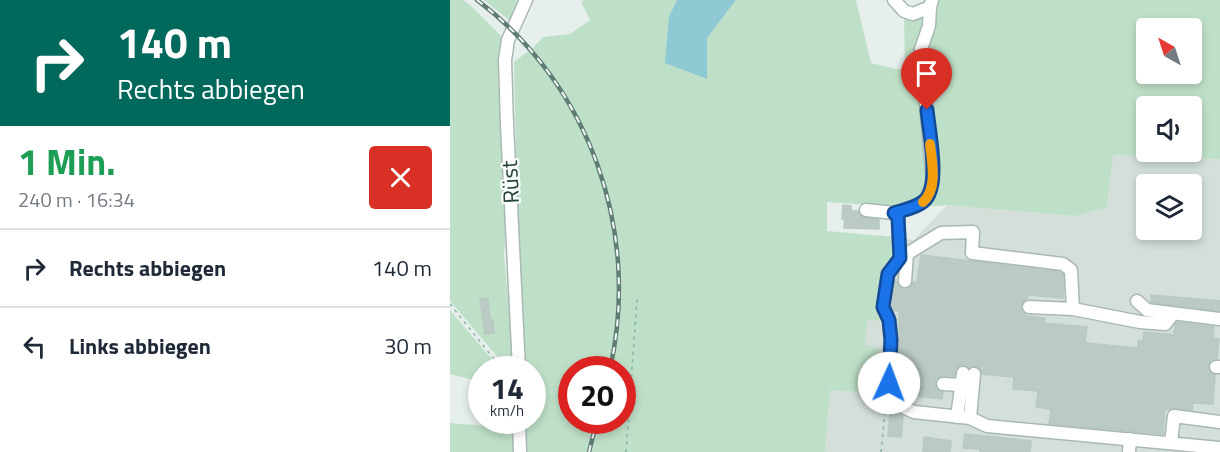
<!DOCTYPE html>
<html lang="de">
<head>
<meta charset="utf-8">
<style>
	:root { --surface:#fff; --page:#f2f2f3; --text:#1f2937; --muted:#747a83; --line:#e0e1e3 }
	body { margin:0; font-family:"Titillium Web",sans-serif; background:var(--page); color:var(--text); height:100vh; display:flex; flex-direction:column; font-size:22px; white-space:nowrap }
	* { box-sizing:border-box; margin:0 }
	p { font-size:20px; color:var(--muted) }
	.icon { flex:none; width:33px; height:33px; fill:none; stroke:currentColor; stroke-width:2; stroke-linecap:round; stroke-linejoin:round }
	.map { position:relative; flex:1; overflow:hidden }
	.side { display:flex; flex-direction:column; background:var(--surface); width:450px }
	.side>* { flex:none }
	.top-card { background:#00695c; color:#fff; overflow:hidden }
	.needle { width:39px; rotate:321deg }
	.controls { position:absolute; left:686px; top:18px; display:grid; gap:12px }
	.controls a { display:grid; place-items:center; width:66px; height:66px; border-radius:6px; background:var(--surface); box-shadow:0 3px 9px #0003; font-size:30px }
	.speed { position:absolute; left:18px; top:356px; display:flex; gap:12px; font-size:30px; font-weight:700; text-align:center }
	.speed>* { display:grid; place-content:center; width:78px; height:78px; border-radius:50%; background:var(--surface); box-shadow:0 3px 9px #0003; line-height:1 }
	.speed small { font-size:15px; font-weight:400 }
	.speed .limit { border:9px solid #d22; background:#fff; color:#111 }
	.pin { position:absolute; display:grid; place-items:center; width:51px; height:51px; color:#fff; margin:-62px -26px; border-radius:50% 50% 50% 0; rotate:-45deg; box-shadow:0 0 6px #0007 }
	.pin .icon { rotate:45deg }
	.me { position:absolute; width:66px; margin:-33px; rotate:2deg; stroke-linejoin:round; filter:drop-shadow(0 0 4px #0008) }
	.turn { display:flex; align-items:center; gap:21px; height:126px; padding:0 18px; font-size:27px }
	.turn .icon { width:78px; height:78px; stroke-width:2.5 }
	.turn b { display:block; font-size:42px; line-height:51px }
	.round { display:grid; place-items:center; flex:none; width:63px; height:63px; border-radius:6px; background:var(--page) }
	.head { display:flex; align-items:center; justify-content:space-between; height:102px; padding:0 18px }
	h1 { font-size:36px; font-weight:700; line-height:45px; color:#1e9e55 }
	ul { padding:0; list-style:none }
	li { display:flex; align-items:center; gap:18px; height:78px; padding:0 18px; border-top:2px solid var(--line) }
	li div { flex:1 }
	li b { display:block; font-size:22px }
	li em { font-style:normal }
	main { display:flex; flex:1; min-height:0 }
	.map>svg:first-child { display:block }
	.built { fill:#d4dfda; fill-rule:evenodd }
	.green { fill:#bfe0c8; fill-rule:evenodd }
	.water { fill:#8ec9d4 }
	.building { fill:#bbcac4; stroke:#b8c9c2; stroke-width:1.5 }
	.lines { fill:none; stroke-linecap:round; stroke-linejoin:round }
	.minor-casing { stroke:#a8b8b2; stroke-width:15 }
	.path { stroke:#86b3a5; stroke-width:1.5; stroke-dasharray:3 4.5; stroke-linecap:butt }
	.minor { stroke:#fff; stroke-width:12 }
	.rail-casing { stroke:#5f7d75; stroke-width:4.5 }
	.rail { stroke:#f7fbf9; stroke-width:2; stroke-dasharray:7; stroke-linecap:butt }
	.route-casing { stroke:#114b97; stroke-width:15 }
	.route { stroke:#1a73e8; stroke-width:10 }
	.slow { stroke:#f59e0b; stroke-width:10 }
	.labels { text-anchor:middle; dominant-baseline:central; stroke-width:4.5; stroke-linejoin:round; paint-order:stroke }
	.street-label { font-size:22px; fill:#24423a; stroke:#f7fbf9 }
</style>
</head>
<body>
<main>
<section class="side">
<div class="top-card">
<div class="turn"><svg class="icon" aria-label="right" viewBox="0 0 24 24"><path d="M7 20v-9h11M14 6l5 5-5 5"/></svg><div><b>140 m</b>Rechts abbiegen</div></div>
</div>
<div class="head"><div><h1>1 Min.</h1><p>240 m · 16:34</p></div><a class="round" style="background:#d93025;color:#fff"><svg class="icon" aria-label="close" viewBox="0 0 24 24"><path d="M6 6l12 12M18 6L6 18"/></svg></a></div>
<ul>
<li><svg class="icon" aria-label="right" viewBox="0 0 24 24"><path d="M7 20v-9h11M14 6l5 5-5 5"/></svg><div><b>Rechts abbiegen</b></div><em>140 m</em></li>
<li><svg class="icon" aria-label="left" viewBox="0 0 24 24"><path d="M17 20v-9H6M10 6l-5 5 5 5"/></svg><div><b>Links abbiegen</b></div><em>30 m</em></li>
</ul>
</section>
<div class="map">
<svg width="770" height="452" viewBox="0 0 770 452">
	<rect width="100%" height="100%" fill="#e6efeb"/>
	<path class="built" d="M663 155 770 159V452H375L380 389 428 393 415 345 417 319 428 321 429 310 446 237 464 240 497 205 624 216ZM696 184H741V230H696Z"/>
	<path class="green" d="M0 0H13L19 4 52 37 50 59 61 176 54 254 64 366 57 368 0 301Z
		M34 0H66L67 4 60 21Z
		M134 0H227L219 16 257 79V38L286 0H406L421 63 455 71 454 13 483 17 489 0H770V159L663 155 657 207 624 216 497 205 450 209 437 206 377 202V231L446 237 444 259 429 310V321L417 320 415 345 429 349 428 393 380 390 375 452H0V423L37 426 39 420H82V369H71L64 62 84 47 93 37 120 34 140 20 131 2ZM696 28H741V74H696ZM696 106H741V152H696ZM122 369H172V420H122Z
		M0 310 50 369H32L31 382 0 374Z"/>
	<path class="water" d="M227 0H286L257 38V79L215 63 219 16Z"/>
	<path class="building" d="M393 205 401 206V211H408L412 217 429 220V229L394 228 395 219H392Z
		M471 255 610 272 613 274V298L578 295 577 299 572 303 571 310 576 316 595 318 594 323 637 327 635 343 688 348V341H693L694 332 724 335 725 325 727 322 764 327 763 339H769L767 359 761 360 758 366 759 372 765 375 763 404 743 403 742 410 725 408 715 410 713 434 599 424 601 409 586 407 588 391 563 389 564 377 532 374 531 370 525 366 519 368 510 365 506 368 504 376H493L486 379 485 387 493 392 492 399 466 396V393L452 392 453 373 446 372 449 341V311H444L442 306 445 280 450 287 454 289 459 288 463 282H467Z
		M701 295 770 301V311L701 302Z
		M38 298 40 320H43L44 333 35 334 30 299Z
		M440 412H448L453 416 451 437 438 436Z
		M515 434 581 441 580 452H530V449L513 448Z
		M474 437 501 441 500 452H473Z"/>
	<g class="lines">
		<g class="minor-casing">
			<path id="minor" d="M444 0 454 11 463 14 480 7
				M416 210 444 213 448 217 450 258
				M444 213C469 205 475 208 483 181L471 49 479 26 480 7 482 0
				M455 281 457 254
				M687 301 697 310 770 319
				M579 307 623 309 621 270 613 264 522 253 523 232 491 233 450 258 438 274 433 307 439 320 441 340 438 373 440 390 455 408 464 412 520 418 537 426 770 448
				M623 309 690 322 715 324 723 314
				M766 367H770
				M69 369 57 124 55 60 58 40 76 0
				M493 384 511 385
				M507 417 513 373
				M520 418 524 374
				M69 420 70 452
				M721 443 724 416 770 422
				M679 452 680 439"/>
		</g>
		<path class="path" d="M0 304 52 369
			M176 452 187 299
			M431 452 436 402"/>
		<use href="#minor" class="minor"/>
		<g class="rail-casing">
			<path id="rail" d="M27 0C140 85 191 232 160 369
				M139 452 147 420"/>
		</g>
		<use href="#rail" class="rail"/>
	</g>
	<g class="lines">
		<g class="route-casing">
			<path id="route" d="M439 383 441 340 439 320 433 307 438 274 450 258 448 217 444 213C453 210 466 208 474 201 491 187 479 131 477 110"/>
		</g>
		<use href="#route" class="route"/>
		<path class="slow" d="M473 202C488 189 482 162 480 144"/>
	</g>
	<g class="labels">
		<g class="street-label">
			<text transform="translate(60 182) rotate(-93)">Rüst</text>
		</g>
	</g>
</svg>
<div class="controls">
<a><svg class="needle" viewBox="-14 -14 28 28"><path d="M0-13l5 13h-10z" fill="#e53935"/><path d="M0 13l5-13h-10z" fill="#747a83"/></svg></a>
<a><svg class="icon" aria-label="sound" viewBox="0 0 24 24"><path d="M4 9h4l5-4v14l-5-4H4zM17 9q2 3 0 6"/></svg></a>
<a><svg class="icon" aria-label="layers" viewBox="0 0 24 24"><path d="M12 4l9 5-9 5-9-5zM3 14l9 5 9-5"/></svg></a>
</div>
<div class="speed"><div>14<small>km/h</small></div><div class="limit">20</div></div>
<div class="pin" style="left:477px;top:110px;background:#d93025"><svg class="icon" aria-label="arrive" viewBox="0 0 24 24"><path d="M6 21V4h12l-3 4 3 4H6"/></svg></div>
<svg class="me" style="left:439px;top:383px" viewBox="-20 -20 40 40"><circle r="19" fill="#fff"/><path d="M0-13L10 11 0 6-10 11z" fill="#1a73e8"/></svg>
</div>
</main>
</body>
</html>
